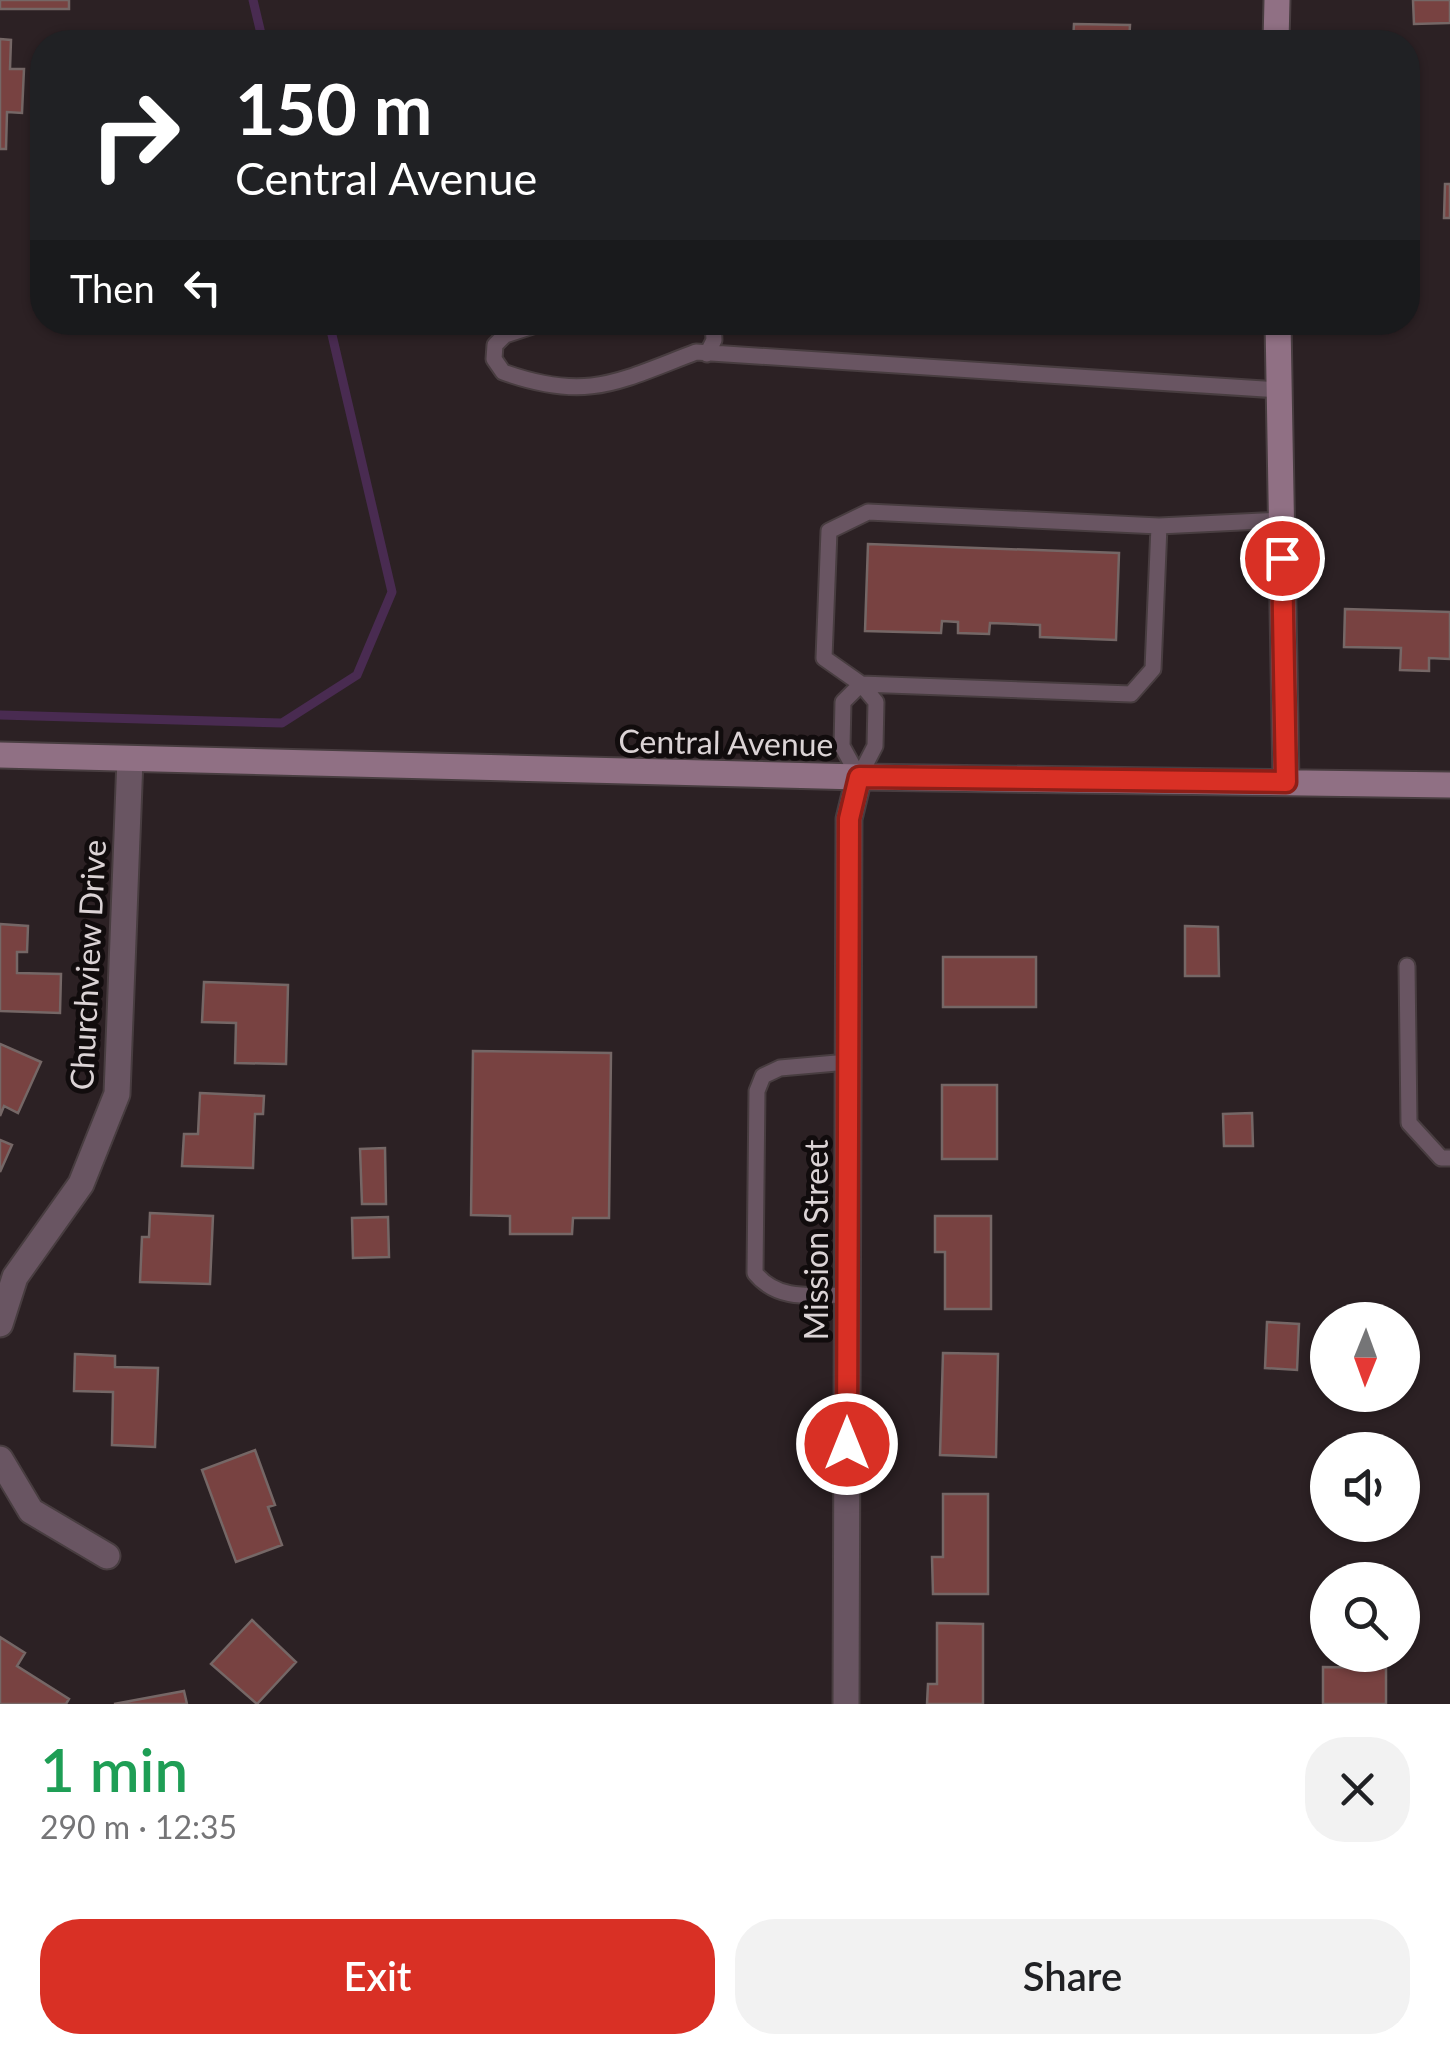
<!DOCTYPE html>
<html lang="en">
<head>
<meta charset="utf-8">
<style>
	:root { --surface:#fff; --page:#f2f2f2; --text:#202124; --muted:#757577; --accent:#d93025 }
	body { margin:0; font-family:Lato,sans-serif; background:var(--page); color:var(--text); height:100vh; display:flex; flex-direction:column; font-size:38px; white-space:nowrap }
	* { box-sizing:border-box; margin:0 }
	p { font-size:32px; color:var(--muted) }
	.icon { flex:none; width:55px; height:55px; fill:none; stroke:currentColor; stroke-width:2; stroke-linecap:round; stroke-linejoin:round }
	.map { position:relative; height:1704px; overflow:hidden }
	.details { display:flex; flex-direction:column; background:var(--surface); flex:1 }
	.details>* { flex:none }
	.top-card { position:absolute; left:30px; top:30px; width:1390px; height:305px; border-radius:40px; box-shadow:0 2px 8px #0004; background:#202124; color:#fff; overflow:hidden }
	.needle { width:65px; rotate:181deg }
	.tools { position:absolute; left:1310px; top:1302px; display:grid; gap:20px }
	.tools a { display:grid; place-items:center; width:110px; height:110px; border-radius:50%; background:var(--surface); box-shadow:0 2px 8px #0004; font-size:50px }
	.pin { position:absolute; display:grid; place-items:center; width:85px; height:85px; color:#fff; margin:-42px; border:5px solid #fff; border-radius:50%; box-shadow:0 2px 10px #0007 }
	.me { position:absolute; width:110px; margin:-55px; rotate:0deg; stroke-linejoin:round; filter:drop-shadow(0 0 8px #0008) }
	.turn { display:flex; align-items:center; gap:35px; height:210px; padding:0 40px; font-size:45px }
	.turn .icon { width:130px; height:130px; stroke-width:2.5 }
	.turn b { display:block; font-size:70px; line-height:85px }
	.then { display:flex; align-items:center; height:95px; padding:0 40px; background:#0003; gap:20px; font-size:38px }
	.round { display:grid; place-items:center; flex:none; width:105px; height:105px; border-radius:40px; background:var(--page) }
	.summary { display:flex; align-items:center; justify-content:space-between; height:170px; padding:0 40px }
	h1 { font-size:60px; font-weight:600; line-height:75px; color:#1e9e55 }
	.cta { display:flex; gap:20px; margin-top:auto; padding:20px 40px }
	.cta a { flex:1; height:115px; border-radius:40px; background:var(--accent); color:#fff; font-size:40px; font-weight:600; line-height:115px; text-align:center }
	.cta a+a { background:var(--page); color:var(--text) }
	.map>svg:first-child { display:block }
	.lines { fill:none; stroke-linecap:round; stroke-linejoin:round }
	.stream { stroke:#492b51; stroke-width:9 }
	.building { fill:#784241; stroke:#756766; stroke-width:2.5 }
	.lane-casing { stroke:#483d40; stroke-width:19 }
	.street-casing { stroke:#483d40; stroke-width:29 }
	.secondary-casing { stroke:#483d40; stroke-width:29 }
	.lane { stroke:#695562; stroke-width:15 }
	.street { stroke:#695562; stroke-width:25 }
	.secondary { stroke:#907084; stroke-width:25 }
	.route-casing { stroke:#8d1f18; stroke-width:25 }
	.route { stroke:#d93025; stroke-width:18 }
	.labels { text-anchor:middle; dominant-baseline:central; stroke-width:10; stroke-linejoin:round; paint-order:stroke }
	.street-label { font-size:32px; fill:#dbd3d5; stroke:#110c0d }
</style>
</head>
<body>
<div class="map">
<svg width="1450" height="1704" viewBox="0 0 1450 1704">
	<rect width="100%" height="100%" fill="#2c2124"/>
	<g class="lines">
		<path class="stream" d="M253 0 263 42
			M0 715 282 723 357 675 392 592 329 322"/>
	</g>
	<path class="building" d="M0 0H69V9H0Z
		M1413 0H1450V23L1414 24Z
		M1074 24 1130 25 1129 42H1073Z
		M0 39 11 40 10 69H24L22 113 7 112 6 149H0Z
		M1445 184H1450V218H1444Z
		M868 544 1119 553 1116 640 1040 637V625L990 623 989 634 958 633V622L942 621 941 633 865 631Z
		M1345 609 1450 612V659L1429 658V671L1400 670 1401 648 1344 647Z
		M0 924 28 926 27 952H17V973L61 974 60 1013 0 1011Z
		M1185 926 1218 927 1219 976H1185Z
		M943 957H1036V1007H943Z
		M204 982 288 985 286 1064 235 1063 236 1023 202 1022Z
		M0 1044 41 1062 18 1113 4 1106 0 1116Z
		M473 1051 611 1053 609 1218H573L572 1234H510V1216L471 1215Z
		M942 1085H997V1159H942Z
		M200 1093 264 1096 263 1114H255L253 1168 182 1166 184 1134H198Z
		M1252 1113 1253 1146H1224L1223 1114Z
		M0 1140 12 1145 0 1172Z
		M385 1148 386 1204H362L360 1149Z
		M150 1213 213 1216 210 1284 140 1282 142 1237H149Z
		M935 1216H991V1309H945V1252H935Z
		M388 1217 389 1257 353 1258 352 1218Z
		M1267 1322 1299 1324 1297 1370 1265 1368Z
		M943 1353 998 1354 996 1457 940 1455Z
		M75 1354 115 1356V1367L158 1368 155 1447 112 1445 113 1392 74 1391Z
		M255 1450 275 1505 268 1507 282 1545 236 1562 202 1470Z
		M943 1494H988V1594H933L932 1557H943Z
		M252 1620 296 1662 257 1704 211 1664Z
		M937 1623 983 1624V1704H927L928 1684H937Z
		M0 1637 25 1653 17 1666 69 1699 66 1704H0Z
		M1323 1667 1386 1668V1704H1323Z
		M184 1691 187 1704H114Z"/>
	<g class="lines">
		<g class="lane-casing">
			<path id="lane" d="M545 322 505 335 495 345 494 359 503 372C587 402 617 382 696 352L1278 390
				M707 354 714 340 713 322
				M859 777 875 746 876 702 861 684 824 658 829 531 868 512 1159 526 1281 520
				M859 777 842 746 843 702 861 684 1131 694 1153 669 1159 526
				M1407 966 1409 1123 1441 1158H1450
				M847 1295C814 1295 778 1302 755 1273L757 1091 763 1076 780 1068 848 1062"/>
		</g>
		<g class="street-casing">
			<path id="street" d="M0 1324 15 1277 81 1184 117 1094 130 759
				M0 1459 31 1511 107 1556
				M846 1704 849 819 859 777"/>
		</g>
		<g class="secondary-casing">
			<path id="secondary" d="M1276 42 1277 0
				M1278 322 1286 782
				M0 755 859 777 1450 785"/>
		</g>
		<use href="#lane" class="lane"/>
		<use href="#street" class="street"/>
		<use href="#secondary" class="secondary"/>
	</g>
	<g class="lines">
		<g class="route-casing">
			<path id="route" d="M847 1444 849 819 859 777 1286 782 1282 558"/>
		</g>
		<use href="#route" class="route"/>
	</g>
	<g class="labels">
		<g class="street-label">
			<text transform="translate(726 742) rotate(1)">Central Avenue</text>
			<text transform="translate(87 965) rotate(-87)">Churchview Drive</text>
			<text transform="translate(815 1240) rotate(-90)">Mission Street</text>
		</g>
	</g>
</svg>
<div class="tools">
<a><svg class="needle" viewBox="-14 -14 28 28"><path d="M0-13l5 13h-10z" fill="#e53935"/><path d="M0 13l5-13h-10z" fill="#757577"/></svg></a>
<a><svg class="icon" aria-label="sound" viewBox="0 0 24 24"><path d="M4 9h4l5-4v14l-5-4H4zM17 9q2 3 0 6"/></svg></a>
<a><svg class="icon" aria-label="search" viewBox="0 0 24 24"><circle cx="10" cy="10" r="6"/><path d="M15 15l6 6"/></svg></a>
</div>
<div class="pin" style="left:1282px;top:558px;background:#d93025"><svg class="icon" aria-label="arrive" viewBox="0 0 24 24"><path d="M6 21V4h12l-3 4 3 4H6"/></svg></div>
<svg class="me" style="left:847px;top:1444px" viewBox="-20 -20 40 40"><circle r="17" fill="#d93025" stroke="#fff" stroke-width="3"/><path d="M0-11L8 9 0 5-8 9z" fill="#fff"/></svg>
<div class="top-card">
<div class="turn"><svg class="icon" aria-label="right" viewBox="0 0 24 24"><path d="M7 20v-9h11M14 6l5 5-5 5"/></svg><div><b>150 m</b>Central Avenue</div></div>
<div class="then">Then<svg class="icon" aria-label="left" viewBox="0 0 24 24"><path d="M17 20v-9H6M10 6l-5 5 5 5"/></svg></div>
</div>
</div>
<section class="details">
<div class="summary"><div><h1>1 min</h1><p>290 m · 12:35</p></div><a class="round"><svg class="icon" aria-label="close" viewBox="0 0 24 24"><path d="M6 6l12 12M18 6L6 18"/></svg></a></div>
<div class="cta"><a>Exit</a><a>Share</a></div>
</section>
</body>
</html>
